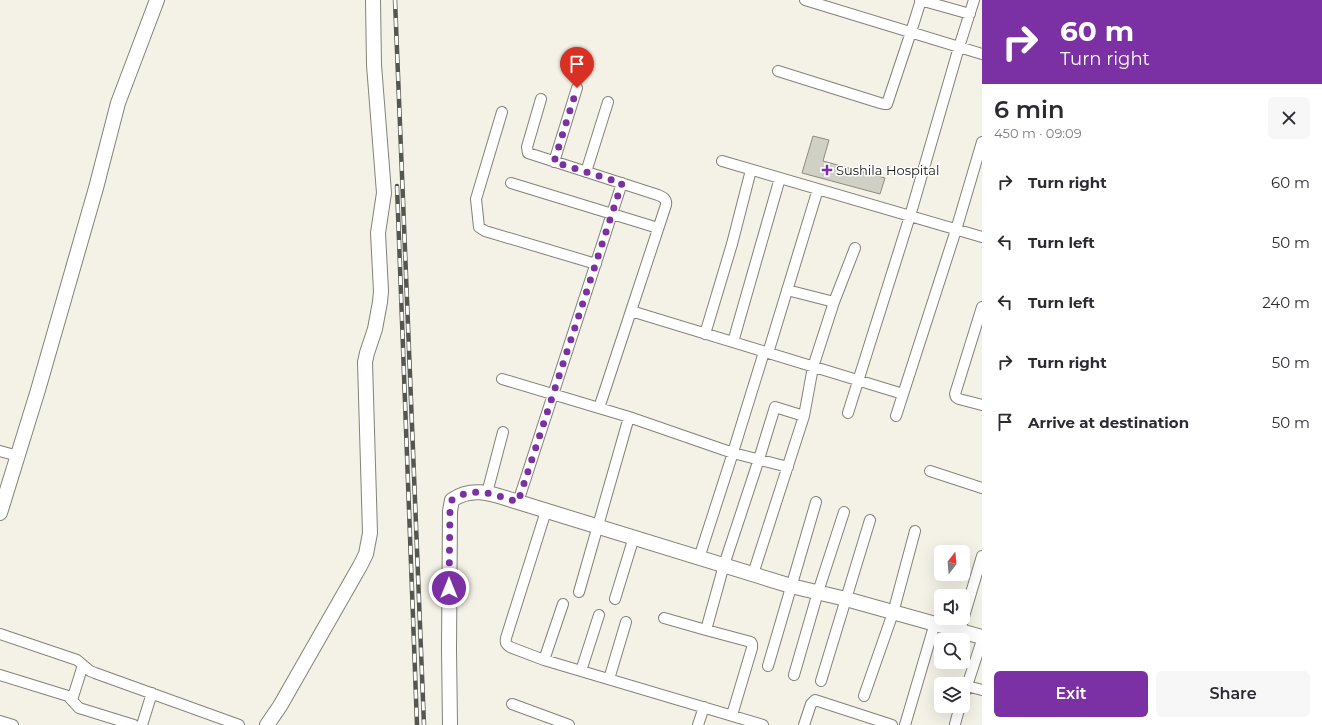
<!DOCTYPE html>
<html lang="en">
<head>
<meta charset="utf-8">
<style>
	:root { --surface:#fff; --page:#f7f7f7; --text:#2b2b33; --muted:#7c7c81; --accent:#7b31a3 }
	body { margin:0; font-family:Montserrat,sans-serif; background:var(--page); color:var(--text); height:100vh; display:flex; flex-direction:column; font-size:15px; white-space:nowrap }
	* { box-sizing:border-box; margin:0 }
	p { font-size:13px; color:var(--muted) }
	.icon { flex:none; width:22px; height:22px; fill:none; stroke:currentColor; stroke-width:2; stroke-linecap:round; stroke-linejoin:round }
	.map { position:relative; flex:1; overflow:hidden }
	.drawer { display:flex; flex-direction:column; background:var(--surface); width:340px }
	.drawer>* { flex:none }
	.guide { background:#7b31a3; color:#fff; overflow:hidden }
	.needle { width:26px; rotate:16deg }
	.controls { position:absolute; left:934px; top:545px; display:grid; gap:8px }
	.controls a { display:grid; place-items:center; width:36px; height:36px; border-radius:6px; background:var(--surface); box-shadow:0 4px 16px #0002; font-size:20px }
	.pin { position:absolute; display:grid; place-items:center; width:34px; height:34px; color:#fff; margin:-41px -17px; border-radius:50% 50% 50% 0; rotate:-45deg; box-shadow:0 0 4px #0007 }
	.pin .icon { rotate:45deg }
	.me { position:absolute; width:44px; margin:-22px; rotate:0deg; stroke-linejoin:round; filter:drop-shadow(0 0 3px #0008) }
	.turn { display:flex; align-items:center; gap:14px; height:84px; padding:0 12px; font-size:18px }
	.turn .icon { width:52px; height:52px; stroke-width:2.5 }
	.turn b { display:block; font-size:28px; line-height:34px }
	.round { display:grid; place-items:center; flex:none; width:42px; height:42px; border-radius:6px; background:var(--page) }
	.head { display:flex; align-items:center; justify-content:space-between; height:68px; padding:0 12px }
	h1 { font-size:24px; font-weight:600; line-height:30px }
	.cta { display:flex; gap:8px; margin-top:auto; padding:8px 12px }
	.cta a { flex:1; height:46px; border-radius:6px; background:var(--accent); color:#fff; font-size:16px; font-weight:600; line-height:46px; text-align:center }
	.cta a+a { background:var(--page); color:var(--text) }
	ul { padding:0; list-style:none }
	li { display:flex; align-items:center; gap:12px; height:60px; padding:0 12px }
	li div { flex:1 }
	li b { display:block; font-size:15px }
	li em { font-style:normal }
	main { display:flex; flex:1; min-height:0 }
	.map>svg:first-child { display:block }
	.building { fill:#d1d0c5; stroke:#8d8b81 }
	.lines { fill:none; stroke-linecap:round; stroke-linejoin:round }
	.street-casing { stroke:#838278; stroke-width:12 }
	.secondary-casing { stroke:#838278; stroke-width:16 }
	.street { stroke:#fff; stroke-width:10 }
	.secondary { stroke:#fff; stroke-width:14 }
	.rail-casing { stroke:#565650; stroke-width:4.5 }
	.rail { stroke:#fff; stroke-width:3; stroke-dasharray:9; stroke-linecap:butt }
	.route { stroke:#7b31a3; stroke-width:7; stroke-dasharray:0 12.6 }
	.poi-dot { fill:#7b31a3; stroke:#fff; stroke-width:1.5 }
	.labels { text-anchor:middle; dominant-baseline:central; stroke-width:3; stroke-linejoin:round; paint-order:stroke }
	.poi-label { font-size:13px; fill:#171713; stroke:#fff; text-anchor:start }
</style>
</head>
<body>
<main>
<div class="map">
<svg width="982" height="725" viewBox="0 0 982 725">
	<rect width="100%" height="100%" fill="#f4f2e7"/>
	<path class="building" d="M813 136 829 140 823 161 885 178 880 194 802 173Z"/>
	<g class="lines">
		<g class="street-casing">
			<path id="street" d="M805 0 982 54
				M920 0 970 14
				M778 71 880 103 884 104H887L911 32 921 0
				M541 99 527 147 528 153 658 195C663 197 667 199 666 205L631 311
				M502 112 476 199 479 227 485 231 596 264
				M722 161 982 237
				M554 162 577 88
				M586 172 608 102
				M511 183 658 228
				M834 302 855 248
				M982 307 955 394 956 397 959 399 982 405
				M705 334 732 244 751 170
				M733 342 780 178
				M768 353 818 189
				M502 379 629 417 733 453 788 467
				M599 408 631 311 903 394
				M848 413 910 216 959 47 974 0
				M896 416 956 230 982 142
				M0 451 18 456
				M930 471 982 488
				M487 493 503 432
				M518 502 622 183
				M546 511 506 638C505 643 506 644 510 647L544 660 763 725
				M699 558 730 462 764 352
				M753 574 804 416 813 367 834 302 787 290
				M579 592 629 417
				M615 599 634 537
				M664 618 706 630 751 642 752 644V648L732 715
				M706 630 724 565 759 459 775 407 804 416
				M960 630 982 556
				M0 634 77 660 90 671 95 673 239 725
				M544 660 563 604
				M768 666 816 502
				M581 671 599 615
				M0 675 68 696 79 708 134 725
				M794 675 818 592 844 512
				M609 679 626 622
				M821 681 870 520
				M967 686 982 690
				M864 696 893 613 915 531
				M963 698 982 640
				M72 700 83 665
				M512 704 569 725
				M0 721 13 725
				M955 724 960 706
				M142 725 152 693
				M698 725 704 707
				M804 725 811 704 815 700 892 725
				M905 725 935 623"/>
		</g>
		<g class="secondary-casing">
			<path id="secondary" d="M0 513 38 390 96 188 118 103 157 0
				M267 725 280 706 360 566 366 554 370 533 365 362 367 353 375 329 380 302 381 291 378 233 384 193 374 65 373 0
				M450 725 449 649 450 511 452 500C474 485 495 495 518 502L791 586 846 599 982 637"/>
		</g>
		<use href="#street" class="street"/>
		<use href="#secondary" class="secondary"/>
		<g class="rail-casing">
			<path id="rail" d="M395 0 424 725
				M397 186 417 725"/>
		</g>
		<use href="#rail" class="rail"/>
	</g>
	<g class="lines">
		<path class="route" d="M449 588 450 511 452 500C474 485 495 495 518 502L622 183 554 162 577 88"/>
	</g>
	<path class="poi-dot" d="M825 164h4v4h4v4h-4v4h-4v-4h-4v-4h4z"/>
	<g class="labels">
		<g class="poi-label">
			<text x="836" y="170">Sushila Hospital</text>
		</g>
	</g>
</svg>
<div class="controls">
<a><svg class="needle" viewBox="-14 -14 28 28"><path d="M0-13l5 13h-10z" fill="#e53935"/><path d="M0 13l5-13h-10z" fill="#7c7c81"/></svg></a>
<a><svg class="icon" aria-label="sound" viewBox="0 0 24 24"><path d="M4 9h4l5-4v14l-5-4H4zM17 9q2 3 0 6"/></svg></a>
<a><svg class="icon" aria-label="search" viewBox="0 0 24 24"><circle cx="10" cy="10" r="6"/><path d="M15 15l6 6"/></svg></a>
<a><svg class="icon" aria-label="layers" viewBox="0 0 24 24"><path d="M12 4l9 5-9 5-9-5zM3 14l9 5 9-5"/></svg></a>
</div>
<div class="pin" style="left:577px;top:88px;background:#d93025"><svg class="icon" aria-label="arrive" viewBox="0 0 24 24"><path d="M6 21V4h12l-3 4 3 4H6"/></svg></div>
<svg class="me" style="left:449px;top:588px" viewBox="-20 -20 40 40"><circle r="17" fill="#7b31a3" stroke="#fff" stroke-width="3"/><path d="M0-11L8 9 0 5-8 9z" fill="#fff"/></svg>
</div>
<section class="drawer">
<div class="guide">
<div class="turn"><svg class="icon" aria-label="right" viewBox="0 0 24 24"><path d="M7 20v-9h11M14 6l5 5-5 5"/></svg><div><b>60 m</b>Turn right</div></div>
</div>
<div class="head"><div><h1>6 min</h1><p>450 m · 09:09</p></div><a class="round"><svg class="icon" aria-label="close" viewBox="0 0 24 24"><path d="M6 6l12 12M18 6L6 18"/></svg></a></div>
<ul>
<li><svg class="icon" aria-label="right" viewBox="0 0 24 24"><path d="M7 20v-9h11M14 6l5 5-5 5"/></svg><div><b>Turn right</b></div><em>60 m</em></li>
<li><svg class="icon" aria-label="left" viewBox="0 0 24 24"><path d="M17 20v-9H6M10 6l-5 5 5 5"/></svg><div><b>Turn left</b></div><em>50 m</em></li>
<li><svg class="icon" aria-label="left" viewBox="0 0 24 24"><path d="M17 20v-9H6M10 6l-5 5 5 5"/></svg><div><b>Turn left</b></div><em>240 m</em></li>
<li><svg class="icon" aria-label="right" viewBox="0 0 24 24"><path d="M7 20v-9h11M14 6l5 5-5 5"/></svg><div><b>Turn right</b></div><em>50 m</em></li>
<li><svg class="icon" aria-label="arrive" viewBox="0 0 24 24"><path d="M6 21V4h12l-3 4 3 4H6"/></svg><div><b>Arrive at destination</b></div><em>50 m</em></li>
</ul>
<div class="cta"><a>Exit</a><a>Share</a></div>
</section>
</main>
</body>
</html>
